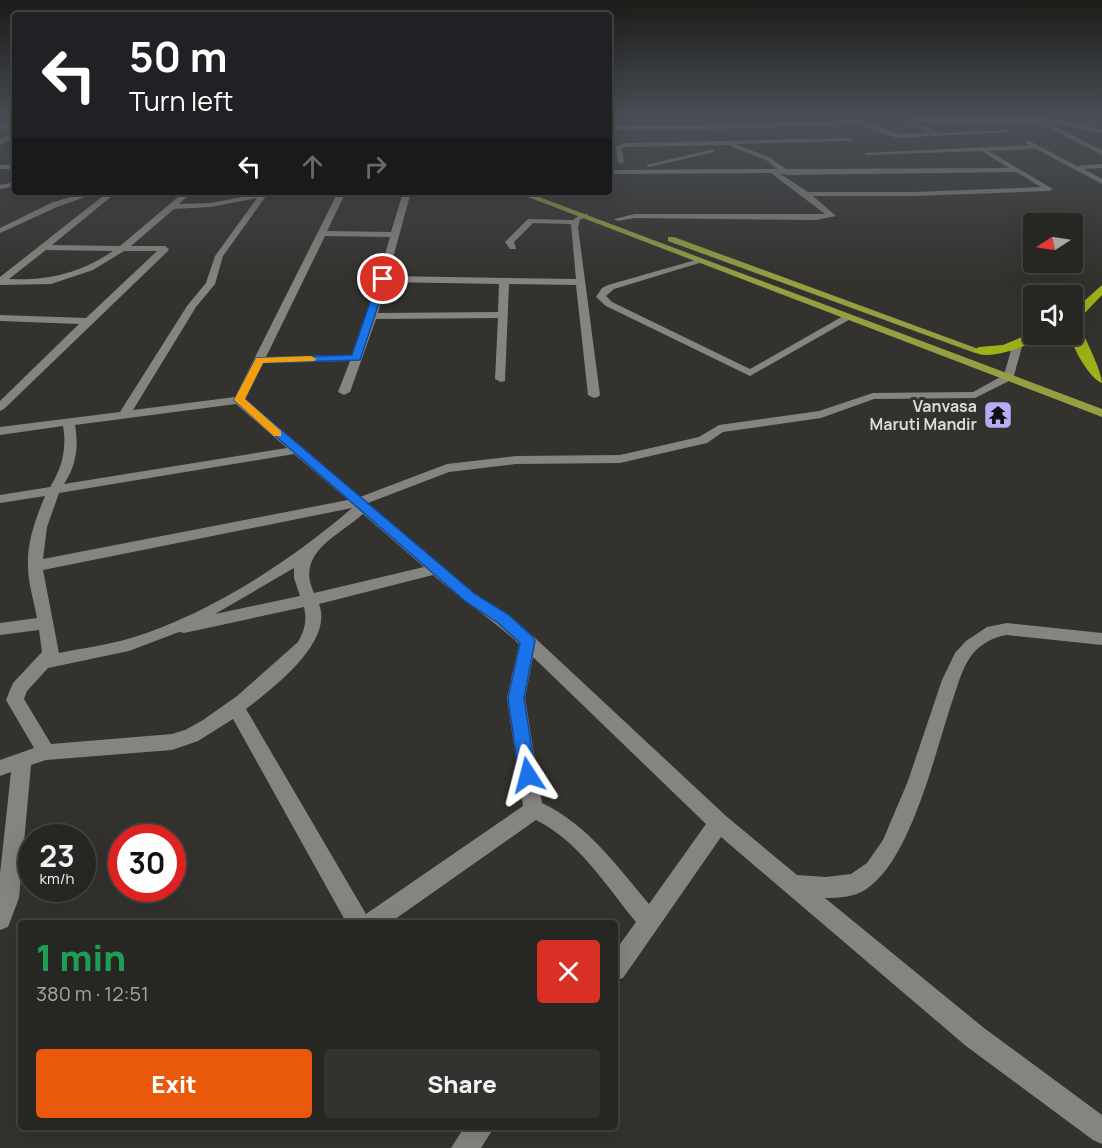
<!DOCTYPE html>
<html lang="en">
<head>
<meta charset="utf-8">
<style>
	:root { --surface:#262622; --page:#32322f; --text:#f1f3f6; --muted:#a4a5a5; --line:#424340; --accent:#ea580c }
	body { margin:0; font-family:Manrope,sans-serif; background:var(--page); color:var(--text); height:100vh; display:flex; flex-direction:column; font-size:22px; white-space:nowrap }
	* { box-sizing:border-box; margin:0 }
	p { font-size:20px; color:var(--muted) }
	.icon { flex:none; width:33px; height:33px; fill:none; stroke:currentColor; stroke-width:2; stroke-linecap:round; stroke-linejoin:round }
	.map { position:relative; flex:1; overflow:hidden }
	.sheet { position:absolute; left:18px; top:920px; width:600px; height:210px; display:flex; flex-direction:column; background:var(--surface); border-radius:6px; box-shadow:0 6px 24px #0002,0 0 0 2px var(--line) }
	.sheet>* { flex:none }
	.banner { position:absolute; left:12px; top:12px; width:600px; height:183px; border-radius:6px; box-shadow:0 6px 24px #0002,0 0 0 2px var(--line); background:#202124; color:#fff; overflow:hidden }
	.needle { width:39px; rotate:258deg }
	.tools { position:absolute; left:1023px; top:213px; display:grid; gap:12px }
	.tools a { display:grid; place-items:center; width:60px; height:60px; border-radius:6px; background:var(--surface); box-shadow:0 6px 24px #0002,0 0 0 2px var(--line); font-size:30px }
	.speed { position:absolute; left:18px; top:824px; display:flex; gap:12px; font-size:30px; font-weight:700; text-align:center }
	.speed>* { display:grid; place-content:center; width:78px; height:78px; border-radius:50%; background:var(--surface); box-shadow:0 6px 24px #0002,0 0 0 2px var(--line); line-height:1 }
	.speed small { font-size:15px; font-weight:400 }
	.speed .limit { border:9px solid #d22; background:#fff; color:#111 }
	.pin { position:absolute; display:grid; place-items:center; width:51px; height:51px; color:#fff; margin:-26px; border:3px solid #fff; border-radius:50%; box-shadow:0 2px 6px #0007 }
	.me { position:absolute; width:66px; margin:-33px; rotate:351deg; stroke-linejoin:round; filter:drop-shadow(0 0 4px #0008) }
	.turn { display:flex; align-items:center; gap:21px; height:126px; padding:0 18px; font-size:27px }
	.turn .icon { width:78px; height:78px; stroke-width:2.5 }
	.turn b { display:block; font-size:42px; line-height:51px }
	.lanes { display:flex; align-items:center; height:57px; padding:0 18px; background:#0003; justify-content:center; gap:30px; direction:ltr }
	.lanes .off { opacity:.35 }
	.round { display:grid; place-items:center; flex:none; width:63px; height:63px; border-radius:6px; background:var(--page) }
	.headline { display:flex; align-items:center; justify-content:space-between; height:102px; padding:0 18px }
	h1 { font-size:36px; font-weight:800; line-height:45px; color:#1e9e55 }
	.primary-button { display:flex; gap:12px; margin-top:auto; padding:12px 18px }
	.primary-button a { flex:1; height:69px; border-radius:6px; background:var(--accent); color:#fff; font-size:24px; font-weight:800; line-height:69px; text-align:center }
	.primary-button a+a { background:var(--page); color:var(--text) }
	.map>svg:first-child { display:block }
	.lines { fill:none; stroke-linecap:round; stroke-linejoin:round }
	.minor { fill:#86847f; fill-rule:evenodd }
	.major { fill:#959f42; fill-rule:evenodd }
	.highway { fill:#9fb119; fill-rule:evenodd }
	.route { fill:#1a73e8; stroke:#114b97; stroke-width:1.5 }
	.slow { fill:#f59e0b }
	.labels { text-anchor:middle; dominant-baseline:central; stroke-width:6; stroke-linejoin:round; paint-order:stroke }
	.far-poi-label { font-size:16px; font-weight:bold; fill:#dcdbd8; stroke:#33322e; text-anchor:end }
</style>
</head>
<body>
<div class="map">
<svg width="1102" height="1148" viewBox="0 0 1102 1148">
	<rect width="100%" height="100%" fill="#33322e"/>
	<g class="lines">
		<path class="minor" d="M908 119H1053L1102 129V133L1047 122 918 123 938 133 1009 130 1012 132 896 138 858 124 689 130H609V126H689L859 120 897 134 930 133 907 122Z
			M1046 122 1102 150V155L1044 125Z
			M0 125H15V129H0Z
			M15 132V137L0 145V140Z
			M850 138 852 141 736 144 770 158 786 169 1009 168 981 151 867 155 864 153 1029 145 1025 142 1028 140 1077 166 1102 164V168L1084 169 1102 179V184L1036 149 989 151 1053 189 1049 191 913 196H813L836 216 816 220 635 218 618 221 614 219 635 214H825L771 173 609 174V170L777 169 766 160 732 147V145L625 147 622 148 624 162 621 164 618 162 616 146 624 143ZM1016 172 1041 187 913 192H808L779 173 787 175Z
			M713 149 715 152 649 167 646 165Z
			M0 165H15V169H0Z
			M15 182V186L0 189V185Z
			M87 192H99L57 207 0 233V228L51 203Z
			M108 192H117L52 245 120 246 184 192H192L179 204 211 203 269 192 223 256 215 284 196 307 133 410 235 397 338 192H346L327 231 391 232 403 192H411L388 276 576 279 571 224 533 223 514 242 516 249H510L505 242 528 219 573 220 581 214H587L588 216 580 220 578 227 600 395 598 397 594 398 588 395 576 285 509 284 505 381 501 382 495 379 498 318 376 319 350 392 344 395 338 392 350 361 263 363 245 399 360 497 447 464 516 456 620 455 699 437 719 425 819 411 873 393 973 392 1004 375 1013 343 1022 341 1023 343 1013 379 975 398 874 399 821 418 723 432 707 443 620 463 516 464 449 472 368 503 475 594 509 615 534 637 726 816 797 875 826 877 851 874 867 863 883 840 908 781 942 680 955 653 966 641 987 627 1007 623 1102 633V645L1007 635C992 637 977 646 969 659 961 671 957 688 952 702 935 752 911 861 865 890 854 897 839 898 825 898L984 1028 1102 1115V1144L1093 1140 966 1046 721 837 623 978 615 981V951L636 922C606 886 579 841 536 820L391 922H346L233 719 198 741 172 750 46 760 31 765 19 898 8 927 0 930V874L11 772 0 776V760L34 748 6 700 13 683 42 652 39 630 0 635V623L37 618C34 601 28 583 28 566 27 541 36 518 45 496L0 503V495L50 487C62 468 67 449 63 426L0 435V427L120 412 187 306 206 283 215 256 257 198 211 207 174 209 131 246H165L169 249 168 251 4 409 0 411V401L79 324 0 321V315L86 318 157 251H124L93 270 51 284 0 285V277ZM325 236 390 237 367 316 352 355 266 357ZM46 250 113 251C80 273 48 281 9 279ZM386 282 499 284 498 312 378 313ZM236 404 287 448 64 484C76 466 79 447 75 425ZM294 454 348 500 43 559 47 527 59 493ZM352 508C291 561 209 614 131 638 108 645 83 648 59 653L43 570ZM363 514 424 567 314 593C295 553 337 537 363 514ZM294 568V578L300 596 215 614ZM433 575C461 599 492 619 519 644L507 698 523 806 366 914 246 709C273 688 334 642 319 604ZM304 607C307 620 305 630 298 642L237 696 203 720 185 730 172 734 51 744 24 699 27 691 48 668 129 651 179 632 184 633ZM533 657 706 824 649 904C617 866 588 825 542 803L525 698Z
			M699 259 706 261 614 289 606 296 612 302 750 369 845 315 854 317 750 376 606 306 596 297 602 288 608 285Z
			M465 1126H495L481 1148H451Z"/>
		<path class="major" d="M515 192H526L1102 409V417Z
			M668 237H674L984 351 975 353 668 241Z"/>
		<path class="highway" d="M1102 285V295L1077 321C1084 336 1102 371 1102 383 1091 380 1071 347 1071 335 1071 331 1072 320 1072 312Z
			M1034 332V334H1045C1033 345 986 363 973 351L979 347 1003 345Z"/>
	</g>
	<linearGradient id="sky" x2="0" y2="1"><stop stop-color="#1c1c19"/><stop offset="0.42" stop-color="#4a4f57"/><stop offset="1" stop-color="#4a4f57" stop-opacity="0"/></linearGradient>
	<rect width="1102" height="280" fill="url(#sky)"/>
	<path class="route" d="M383 276 387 279 360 360 263 363 245 399 475 594 509 615 533 637 535 641 524 698 536 775 534 781 528 783 522 781 519 775 508 698 520 643 498 623 465 601 234 400 256 358 352 355 378 279Z"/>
	<path class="slow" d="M311 356 316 359 315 361 263 363 245 399 281 431V436H274L234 400 256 358Z"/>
	<defs>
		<g id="temple-square" transform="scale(1.5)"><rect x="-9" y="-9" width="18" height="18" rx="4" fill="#b8abf7" stroke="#33322e"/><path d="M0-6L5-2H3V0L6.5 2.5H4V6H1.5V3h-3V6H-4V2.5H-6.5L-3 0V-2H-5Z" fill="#111"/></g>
	</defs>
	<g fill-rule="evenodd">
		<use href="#temple-square" x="998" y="415"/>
	</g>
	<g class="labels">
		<g class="far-poi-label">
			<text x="977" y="406">Vanvasa<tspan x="977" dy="18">Maruti Mandir</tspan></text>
		</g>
	</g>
</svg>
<div class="tools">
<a><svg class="needle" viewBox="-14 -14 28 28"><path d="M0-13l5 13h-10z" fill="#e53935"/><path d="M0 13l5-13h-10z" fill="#a4a5a5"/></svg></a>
<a><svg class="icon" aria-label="sound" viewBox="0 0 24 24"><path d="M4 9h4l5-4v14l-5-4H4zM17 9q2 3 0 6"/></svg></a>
</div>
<div class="speed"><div>23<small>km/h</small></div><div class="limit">30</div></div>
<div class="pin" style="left:383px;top:279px;background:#d93025"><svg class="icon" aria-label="arrive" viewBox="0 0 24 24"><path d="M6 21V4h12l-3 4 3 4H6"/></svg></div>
<svg class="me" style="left:528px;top:775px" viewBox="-20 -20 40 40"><path d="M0-17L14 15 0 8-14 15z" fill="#1a73e8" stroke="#fff" stroke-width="4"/></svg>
<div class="banner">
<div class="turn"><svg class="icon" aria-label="left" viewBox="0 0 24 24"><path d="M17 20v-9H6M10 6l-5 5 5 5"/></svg><div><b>50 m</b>Turn left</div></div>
<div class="lanes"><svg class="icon" aria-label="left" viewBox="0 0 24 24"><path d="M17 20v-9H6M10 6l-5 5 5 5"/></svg><svg class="icon off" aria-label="ahead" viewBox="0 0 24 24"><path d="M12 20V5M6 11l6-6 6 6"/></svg><svg class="icon off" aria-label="right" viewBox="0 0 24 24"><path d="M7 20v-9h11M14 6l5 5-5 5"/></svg></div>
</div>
<section class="sheet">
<div class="headline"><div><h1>1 min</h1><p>380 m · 12:51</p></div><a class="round" style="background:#d93025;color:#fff"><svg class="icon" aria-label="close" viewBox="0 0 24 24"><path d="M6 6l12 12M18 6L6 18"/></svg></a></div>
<div class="primary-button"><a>Exit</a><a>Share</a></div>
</section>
</div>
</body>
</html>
